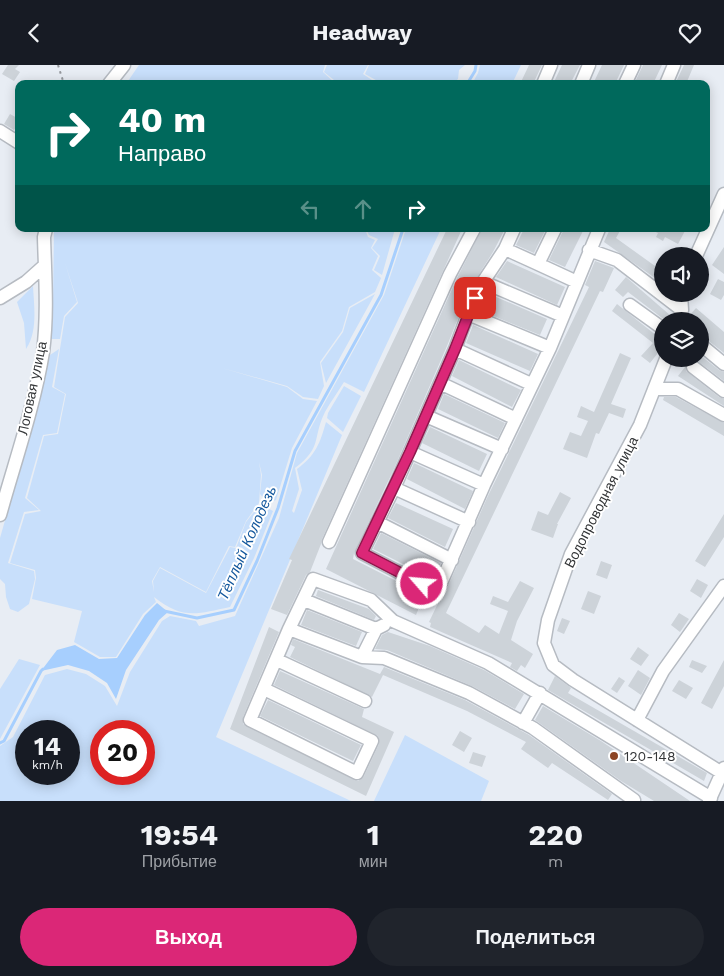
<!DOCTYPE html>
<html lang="ru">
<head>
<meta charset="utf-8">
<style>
	:root { --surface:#171b24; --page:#20242c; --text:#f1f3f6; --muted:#9ea1a6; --accent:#db2777 }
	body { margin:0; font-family:"Work Sans",sans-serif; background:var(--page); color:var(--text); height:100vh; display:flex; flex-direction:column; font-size:19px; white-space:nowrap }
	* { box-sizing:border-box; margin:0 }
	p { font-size:16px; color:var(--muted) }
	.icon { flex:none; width:28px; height:28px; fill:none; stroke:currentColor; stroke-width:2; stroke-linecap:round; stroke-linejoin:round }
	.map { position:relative; height:736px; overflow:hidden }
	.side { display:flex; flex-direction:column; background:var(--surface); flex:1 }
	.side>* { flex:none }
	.banner { position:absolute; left:15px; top:15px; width:695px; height:152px; border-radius:10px; box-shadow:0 2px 12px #0003; background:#00695c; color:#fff; overflow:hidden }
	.controls { position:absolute; left:654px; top:182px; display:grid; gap:10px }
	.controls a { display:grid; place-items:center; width:55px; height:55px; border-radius:50%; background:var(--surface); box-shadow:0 2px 12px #0003; font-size:25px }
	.speed { position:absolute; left:15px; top:655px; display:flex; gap:10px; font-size:25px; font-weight:700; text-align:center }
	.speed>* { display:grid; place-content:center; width:65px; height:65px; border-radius:50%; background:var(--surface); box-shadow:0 2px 12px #0003; line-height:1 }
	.speed small { font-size:12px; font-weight:400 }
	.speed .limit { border:8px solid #d22; background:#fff; color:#111 }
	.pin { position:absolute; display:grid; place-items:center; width:42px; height:42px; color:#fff; margin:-21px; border-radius:10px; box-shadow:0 2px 8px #0006 }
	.me { position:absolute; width:55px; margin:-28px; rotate:297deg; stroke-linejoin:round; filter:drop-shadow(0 0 4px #0008) }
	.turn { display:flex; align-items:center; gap:18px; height:105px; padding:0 20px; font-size:22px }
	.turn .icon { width:65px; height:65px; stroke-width:2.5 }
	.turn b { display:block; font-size:35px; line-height:42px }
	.lanes { display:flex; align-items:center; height:48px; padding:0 20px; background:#0003; justify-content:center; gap:25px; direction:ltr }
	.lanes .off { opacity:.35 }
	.eta { display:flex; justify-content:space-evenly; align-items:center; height:85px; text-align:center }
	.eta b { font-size:30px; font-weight:700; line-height:35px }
	.button { display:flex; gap:10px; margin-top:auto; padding:10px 20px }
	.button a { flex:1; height:58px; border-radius:30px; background:var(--accent); color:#fff; font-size:20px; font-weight:700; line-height:58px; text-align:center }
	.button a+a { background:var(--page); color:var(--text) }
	header { display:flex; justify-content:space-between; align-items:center; height:65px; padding:0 20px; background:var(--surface); font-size:22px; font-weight:700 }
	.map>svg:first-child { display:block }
	.green { fill:#c8dffb; fill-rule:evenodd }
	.water { fill:#a7cffe }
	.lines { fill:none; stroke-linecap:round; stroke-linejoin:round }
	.stream { stroke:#a7cffe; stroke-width:3 }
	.building { fill:#cdd3d9 }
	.minor-casing { stroke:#b6bbc2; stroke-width:15 }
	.path { stroke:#95989d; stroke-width:2; stroke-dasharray:2.5 4; stroke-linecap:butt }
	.minor { stroke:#fff; stroke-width:12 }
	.route-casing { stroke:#8e194d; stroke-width:12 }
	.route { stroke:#db2777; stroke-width:9 }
	.poi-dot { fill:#8b4323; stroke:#fff; stroke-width:2 }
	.labels { text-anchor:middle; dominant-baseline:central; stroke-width:4; stroke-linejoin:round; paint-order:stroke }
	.street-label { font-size:14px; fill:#343638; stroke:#fff }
	.poi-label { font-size:14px; fill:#343638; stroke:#fff; text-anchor:start }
	.water-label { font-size:15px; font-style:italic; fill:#14589d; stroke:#fff }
</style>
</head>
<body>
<header><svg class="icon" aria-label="back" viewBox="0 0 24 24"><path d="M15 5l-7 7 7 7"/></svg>Headway<svg class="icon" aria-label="heart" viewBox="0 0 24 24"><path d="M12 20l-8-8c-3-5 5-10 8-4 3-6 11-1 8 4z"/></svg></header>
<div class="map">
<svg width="724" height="736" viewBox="0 0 724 736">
	<rect width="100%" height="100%" fill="#e8edf4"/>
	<path class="green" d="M139 0H325L323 7 336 19H126Z
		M327 0H368L363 9 378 19H339L324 7Z
		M369 0H465L459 5 458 14 452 19H383L365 9Z
		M480 0H521L512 19H472L478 8Z
		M54 164H365L368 172 375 175 371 183 378 191 372 205 381 213 375 227 349 242 342 266 320 297 324 321 318 334 303 332 287 321 222 303 287 322 303 334 317 336 292 383 276 435 268 438 260 429 262 410 259 397 261 410 259 438 246 456 235 482 229 481 206 527 160 502 152 516 154 527 153 516 160 503 206 528 230 482 236 483 246 457 260 439 273 446 254 493 230 542C197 549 183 555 154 532L156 537 143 549 116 592H100L74 577 82 546 32 534 36 513 35 505 10 498 25 449 41 446 27 433 44 371 58 369 66 329 54 322 65 252 78 238 65 198 77 237 64 251 60 274H49L53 237Z
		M366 164H395L382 210 374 205 380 191 372 183 378 174 369 170Z
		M406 164H441L364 327 344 317C338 327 331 336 325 347 312 373 323 382 295 403L299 424 292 446 294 448 302 425 297 404C316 390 320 378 326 357L342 370 216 672 351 736H0V681L13 672 45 610 67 604 86 609 105 621 117 641 130 607 162 556 170 551 196 556 199 561 235 551 279 453 297 388 384 230ZM26 666H69V709H26ZM101 666H144V709H101Z
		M33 221C34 241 38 267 26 284L24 258 17 237Z
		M375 229 326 318 321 298 343 267 350 243Z
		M59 284 52 322 65 329 57 368 43 370 25 433 39 445 24 447 8 498 34 506 35 514 29 539 18 547 10 544 6 532 5 519 0 514V473L33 357 50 290Z
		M344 321 361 331 343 367 327 353 328 348Z
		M19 594 40 600 0 674V624Z
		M405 670 489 716 481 736H374Z"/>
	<path class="water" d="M157 538 168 547 159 555 126 605 116 634 107 618 89 606 68 600 41 606 57 585 75 580 99 594 117 593 145 550Z"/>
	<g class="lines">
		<path class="stream" d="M467 19 475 6 476 0
			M164 546 197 553 234 545 257 496 278 443 295 386 381 230 403 164
			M0 678 4 676 41 606 43 604"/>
	</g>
	<path class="building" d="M8 0H19L15 4 20 7 14 16 2 9Z
		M529 0H542L533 19H520Z
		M562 0H580L570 19H553Z
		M602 0H624L615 19H593Z
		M643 0H662L653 19H634Z
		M684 0H694L686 19H675Z
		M10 49 19 54V58L14 65 4 59Z
		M447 164H462L322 474 321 479 310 507 306 510 287 550 271 544 292 495 289 494Z
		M482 164H505L493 187 476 214 461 246 447 281 393 406 354 488 353 494 424 530 416 550 326 504 457 213Z
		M524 164H546L534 188 516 180Z
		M564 164H584L565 202 549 195Z
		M610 164H621L616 173 662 206V218L604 177Z
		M649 164H686L678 179 665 172 663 176 656 172 658 168Z
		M724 182V209L712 200Z
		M507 196 565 222 557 240 496 212Z
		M595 196 614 203 603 227 600 226 446 548 479 568 485 560 499 569 508 546 490 539 493 531 508 537 520 516 534 523 517 556 511 575 533 589 525 603 521 600 517 606 510 602 512 598 430 562 431 558 429 557 440 534 444 530 487 433 589 222 585 220Z
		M626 212 671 251 666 256 628 227 623 232 615 225Z
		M718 214 724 217V230L721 235 710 229Z
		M487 228 547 254 540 270 479 245Z
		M617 239 657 271 662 278V286L661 284 650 298 641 291 653 278 612 246Z
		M696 243 724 267V288L705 273 700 271V256H688L689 251Z
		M473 260 538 289 530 306 466 278Z
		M620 288 631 293 611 339 626 344 623 353 609 348 599 369 596 368 587 393 563 384 570 367 581 371 588 356 577 352 581 341 594 347Z
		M700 290 719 305 724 307V316L695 294 686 297V306L719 332 724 334V341L678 311 685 302 676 294H700Z
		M459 295 521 325 512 342 452 311Z
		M444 329 505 358 498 373 438 344Z
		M664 332H676L724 358V371L663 335Z
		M430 362 487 389 479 406 422 378Z
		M414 398 473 426 465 444 407 414Z
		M560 427 571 433 557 459H558L553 473 531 465 538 446 548 450Z
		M396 438 453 464 445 482 388 453Z
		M724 449V472L705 502 695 496Z
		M381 468 441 498 433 514 373 484Z
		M601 496 612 500 607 514 596 510Z
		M697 514 708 520 701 533 690 526Z
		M318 525 369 544 376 551 374 555 316 531Z
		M588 526 601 531 594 549 581 544Z
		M307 545 362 567 356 581 301 560Z
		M679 548 689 554 680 567 671 560Z
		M562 553 570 556 564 569 557 566Z
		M269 562 279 567 243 652V659L358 716 364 711 379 679 378 671 274 620 280 606 364 644 362 652 394 667 366 731 230 664Z
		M388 567 430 581 484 605 524 629 515 644 472 621 387 585 375 584 382 570Z
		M293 574 380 609 384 602 465 635 529 670 612 729 608 735 552 698 548 703 521 684 526 677 467 646 383 610 372 632 290 592 295 582 291 580Z
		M638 582 649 590 641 601 630 594Z
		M692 595 707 601 702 608 689 602Z
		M724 595V621L712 644 701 638Z
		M638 605 650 613 641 630 628 621Z
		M555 611 571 623 568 628 707 708 704 716 548 625Z
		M619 612 625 616 617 628 611 624Z
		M679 615 693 623 686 634 672 626Z
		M268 635 361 680 353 696 260 651Z
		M543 641 601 676 690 736H654L621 716 535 655Z
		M460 666 472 673 464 687 452 680Z
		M473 687 486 691 482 702 469 698Z"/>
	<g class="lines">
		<g class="minor-casing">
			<path id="minor" d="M109 19 124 0
				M543 19 551 0
				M581 19 589 0
				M625 19 634 0
				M666 19 674 0
				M0 66 19 78
				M555 164 538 199 577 217
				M505 184 514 164
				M589 185 617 195 682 245
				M696 191 724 129
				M538 199 505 184 483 217 468 249 455 284 394 423 362 488 437 527 484 420 550 283 599 164
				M483 217 563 251
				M0 233 26 217 45 200
				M630 240 662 263
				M468 249 550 283
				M680 256 682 245 681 229
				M700 279 724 299
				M455 284 531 319
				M666 294 640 360 571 489 548 555 544 578 553 600 573 615 722 708
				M693 302 724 326
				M440 318 516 354
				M654 324H678L724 350
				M426 351 502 384
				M410 387 484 420
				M394 423 469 457
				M0 450C15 396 34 342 43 287 48 248 45 210 44 172L46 164
				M377 457 452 495
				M329 477 450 209 474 164
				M304 535 376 564
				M289 564 362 592 384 593 469 628 533 663 634 735
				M362 592 376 564 384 560
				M277 595 365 636
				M264 624 372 676 357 708 250 655 289 564 313 514 371 535 393 556 488 598 711 733
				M637 655 663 606 724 521
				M523 658 540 628
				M709 736 724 703"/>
		</g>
		<path class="path" d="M58 0 64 19"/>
		<use href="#minor" class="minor"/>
	</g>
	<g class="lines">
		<g class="route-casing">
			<path id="route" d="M422 519 362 488 410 387 455 284 475 233"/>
		</g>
		<use href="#route" class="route"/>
	</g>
	<circle class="poi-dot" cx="614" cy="691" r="5"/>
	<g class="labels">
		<g class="street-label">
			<text transform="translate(32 323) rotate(-78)">Логовая улица</text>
			<text transform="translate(601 437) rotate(-63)">Водопроводная улица</text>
		</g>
		<g class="poi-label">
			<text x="624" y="691">120-148</text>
		</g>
		<g class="water-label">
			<text transform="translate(247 478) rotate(-66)">Тёплый Колодезь</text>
		</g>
	</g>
</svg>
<div class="controls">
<a><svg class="icon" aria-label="sound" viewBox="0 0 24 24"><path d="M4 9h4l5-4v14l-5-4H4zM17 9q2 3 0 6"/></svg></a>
<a><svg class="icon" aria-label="layers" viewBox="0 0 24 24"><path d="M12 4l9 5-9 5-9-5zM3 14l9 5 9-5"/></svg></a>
</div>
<div class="speed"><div>14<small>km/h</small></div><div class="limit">20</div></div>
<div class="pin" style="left:475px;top:233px;background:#d93025"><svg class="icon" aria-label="arrive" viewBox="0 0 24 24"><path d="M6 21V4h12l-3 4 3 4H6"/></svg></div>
<svg class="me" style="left:422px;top:519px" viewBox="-20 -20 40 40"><circle r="17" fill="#db2777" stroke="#fff" stroke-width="3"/><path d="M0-11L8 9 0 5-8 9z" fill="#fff"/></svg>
<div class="banner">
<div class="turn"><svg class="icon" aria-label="right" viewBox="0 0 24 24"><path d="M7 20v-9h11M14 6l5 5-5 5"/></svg><div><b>40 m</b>Направо</div></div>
<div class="lanes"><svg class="icon off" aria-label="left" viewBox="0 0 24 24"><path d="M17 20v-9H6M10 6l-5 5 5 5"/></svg><svg class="icon off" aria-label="ahead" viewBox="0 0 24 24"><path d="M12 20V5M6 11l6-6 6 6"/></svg><svg class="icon" aria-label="right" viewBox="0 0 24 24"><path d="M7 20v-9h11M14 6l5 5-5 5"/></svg></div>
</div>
</div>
<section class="side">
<div class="eta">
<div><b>19:54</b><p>Прибытие</p></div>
<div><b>1</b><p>мин</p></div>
<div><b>220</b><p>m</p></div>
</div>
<div class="button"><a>Выход</a><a>Поделиться</a></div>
</section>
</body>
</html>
